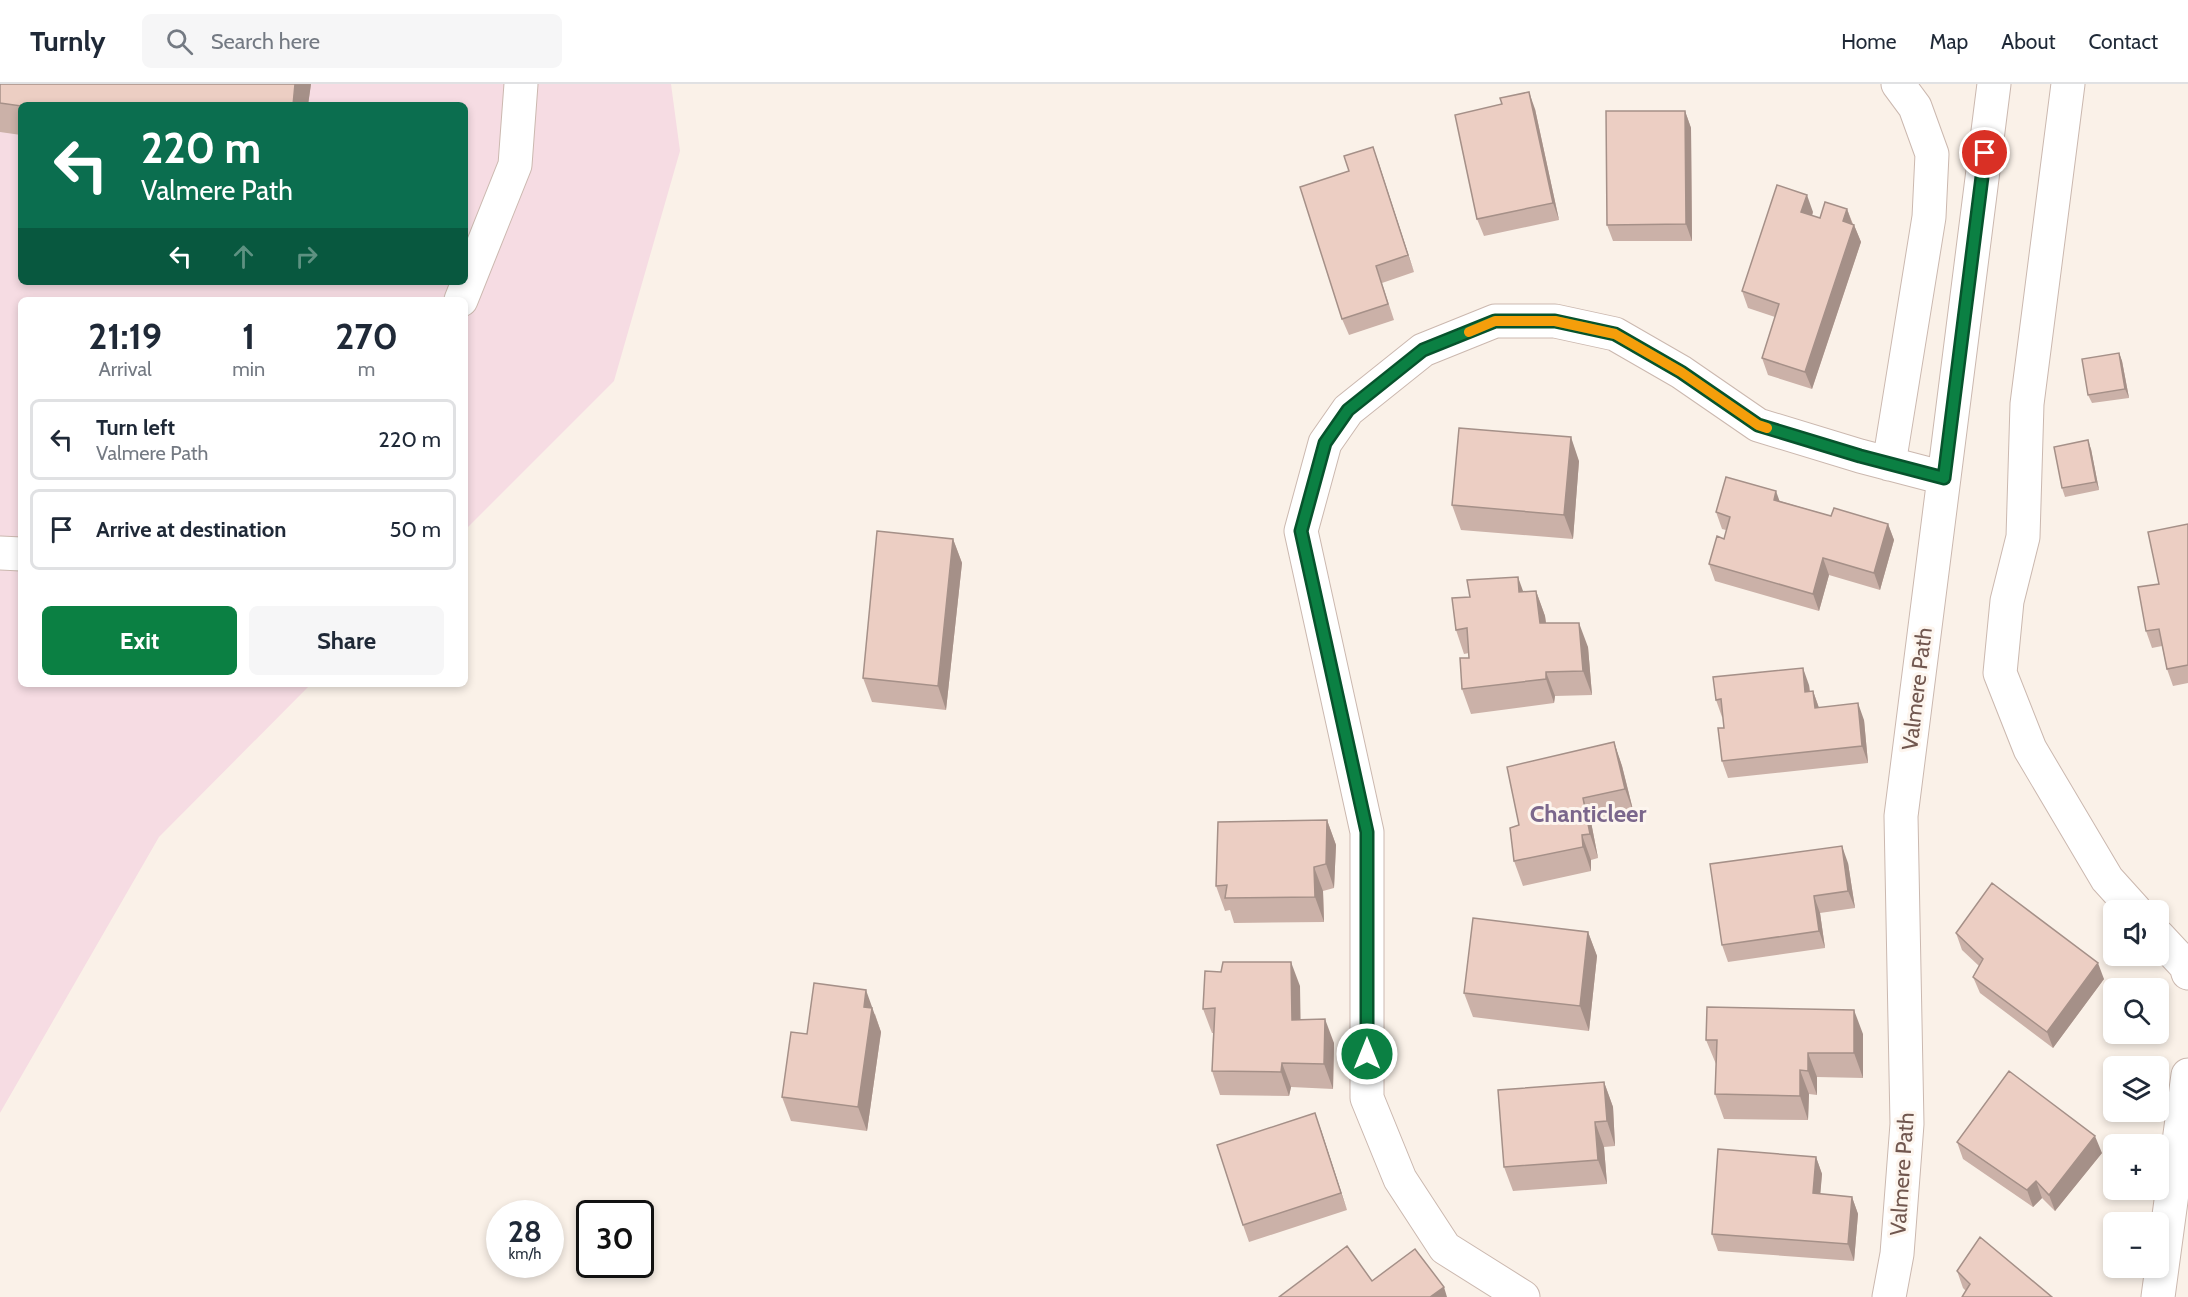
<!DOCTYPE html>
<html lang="en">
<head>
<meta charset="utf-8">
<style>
	:root { --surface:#fff; --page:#f6f6f7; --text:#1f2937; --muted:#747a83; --line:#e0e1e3; --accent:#0b8043 }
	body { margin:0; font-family:Cabin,sans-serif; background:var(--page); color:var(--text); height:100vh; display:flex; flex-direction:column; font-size:22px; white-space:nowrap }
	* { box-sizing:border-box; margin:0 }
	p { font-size:20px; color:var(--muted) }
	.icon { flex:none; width:33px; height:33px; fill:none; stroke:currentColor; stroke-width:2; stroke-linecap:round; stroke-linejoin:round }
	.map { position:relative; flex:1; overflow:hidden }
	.sheet { position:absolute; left:18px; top:213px; width:450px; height:390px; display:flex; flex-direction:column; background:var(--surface); border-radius:9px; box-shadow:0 3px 9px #0003 }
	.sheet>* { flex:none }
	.guide { position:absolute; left:18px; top:18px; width:450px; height:183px; border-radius:9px; box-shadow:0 3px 9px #0003; background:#0b6e4f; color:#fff; overflow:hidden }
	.buttons { position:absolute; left:2103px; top:816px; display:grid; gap:12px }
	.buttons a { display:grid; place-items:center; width:66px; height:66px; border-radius:9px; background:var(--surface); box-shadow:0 3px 9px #0003; font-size:30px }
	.speed { position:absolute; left:486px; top:1116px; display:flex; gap:12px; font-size:30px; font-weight:700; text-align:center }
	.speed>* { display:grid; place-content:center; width:78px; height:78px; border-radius:50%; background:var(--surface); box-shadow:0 3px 9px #0003; line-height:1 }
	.speed small { font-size:15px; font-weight:400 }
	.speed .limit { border:3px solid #111; border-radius:9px; background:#fff; color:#111 }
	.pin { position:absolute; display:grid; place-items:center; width:51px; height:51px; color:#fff; margin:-26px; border:3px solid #fff; border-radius:50%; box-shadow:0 2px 6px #0007 }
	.me { position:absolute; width:66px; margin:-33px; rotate:0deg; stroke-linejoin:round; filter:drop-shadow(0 0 4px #0008) }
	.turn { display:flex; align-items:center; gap:21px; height:126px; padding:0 24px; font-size:27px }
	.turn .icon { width:78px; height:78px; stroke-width:2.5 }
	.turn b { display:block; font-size:42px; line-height:51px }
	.lanes { display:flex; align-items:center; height:57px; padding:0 24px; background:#0003; justify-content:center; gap:30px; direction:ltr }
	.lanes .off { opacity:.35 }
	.eta { display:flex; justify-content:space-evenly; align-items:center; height:102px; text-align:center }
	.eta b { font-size:36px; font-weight:800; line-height:42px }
	.cta { display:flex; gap:12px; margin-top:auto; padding:12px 24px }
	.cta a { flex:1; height:69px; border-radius:9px; background:var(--accent); color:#fff; font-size:24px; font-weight:800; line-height:69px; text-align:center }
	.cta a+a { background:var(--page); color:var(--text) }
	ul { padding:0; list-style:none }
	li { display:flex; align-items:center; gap:18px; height:81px; margin:0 12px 9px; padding:0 12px; border:3px solid var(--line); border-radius:9px }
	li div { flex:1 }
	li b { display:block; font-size:22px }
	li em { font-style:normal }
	header { display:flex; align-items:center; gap:36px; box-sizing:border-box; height:84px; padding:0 30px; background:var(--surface); border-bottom:2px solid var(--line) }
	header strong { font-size:28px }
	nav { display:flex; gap:33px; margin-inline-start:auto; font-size:21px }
	.search { width:420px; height:54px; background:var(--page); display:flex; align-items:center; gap:15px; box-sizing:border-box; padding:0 21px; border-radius:9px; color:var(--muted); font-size:22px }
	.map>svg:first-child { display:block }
	.medical { fill:#f6dce3; fill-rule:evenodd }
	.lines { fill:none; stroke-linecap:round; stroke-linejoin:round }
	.minor-casing { stroke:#cbb8af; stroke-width:35 }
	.minor { stroke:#fff; stroke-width:33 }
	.wall { fill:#cbb1a8 }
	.shaded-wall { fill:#a59088 }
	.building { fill:#eccec3; stroke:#a59088; stroke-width:1.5 }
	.route-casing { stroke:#07532c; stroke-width:15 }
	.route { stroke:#0b8043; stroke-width:10 }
	.slow { stroke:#f59e0b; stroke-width:10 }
	.labels { text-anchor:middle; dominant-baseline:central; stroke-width:6; stroke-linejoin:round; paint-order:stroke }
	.street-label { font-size:22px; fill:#71574f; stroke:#fdf5ee }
	.neighbourhood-label { font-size:24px; font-weight:bold; fill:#7b678c; stroke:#fdf5ee }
</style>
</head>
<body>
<header>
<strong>Turnly</strong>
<div class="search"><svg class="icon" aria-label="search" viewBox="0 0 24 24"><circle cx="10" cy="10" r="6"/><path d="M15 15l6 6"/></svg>Search here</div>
<nav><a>Home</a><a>Map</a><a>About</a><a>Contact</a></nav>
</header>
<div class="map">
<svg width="2188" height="1213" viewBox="0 0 2188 1213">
	<rect width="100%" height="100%" fill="#faf1e8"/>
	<path class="medical" d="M0 0H671L680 67 614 297 465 446V216H21V600H311L159 753 0 1029ZM21 21H465V198H21Z"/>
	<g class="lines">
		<g class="minor-casing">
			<path id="minor" d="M2068 0 2027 320 2023 453 2007 517 2000 589 2030 665 2107 795 2135 826
				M461 216 515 81 521 0
				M1889 380 1929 133 1932 70 1915 23 1898 0
				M0 469 21 470
				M2158 852 2186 882 2188 889
				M1523 1213 1445 1164 1400 1095 1367 1014V748L1301 447 1325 359 1348 326 1423 266 1495 237H1555L1615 250 1681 288 1758 341 1860 372 1944 394
				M1889 1213 1897 1170 1907 1040 1901 732 1994 0
				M2158 1213 2188 991"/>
		</g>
		<use href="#minor" class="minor"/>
	</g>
	<path class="wall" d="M0 0H311L308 21H21V51L0 48Z
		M1502 20 1535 25 1559 136 1484 152 1477 135Z
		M1685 27 1691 44 1692 157H1613L1607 141Z
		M1373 63 1414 188 1382 199 1394 236 1349 251 1342 235 1349 87Z
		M1847 125 1853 140 1854 141 1861 158 1812 305 1768 291 1762 274 1775 233 1748 224 1742 207 1813 128 1812 132 1820 134Z
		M2119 269 2122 277 2129 314 2092 319 2088 311Z
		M2091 365 2099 406 2065 413 2062 404Z
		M1579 377 1573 455 1461 446 1452 421Z
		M1780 417 1831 432 1888 440 1894 456 1880 506 1829 491 1819 527 1715 497 1709 480 1724 455 1726 446 1722 445 1716 428Z
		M2188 440V599L2173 602 2167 585 2162 562 2152 564 2146 547 2159 500Z
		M953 455 962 479 946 626 872 618 863 594Z
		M1536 507 1545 532 1546 539 1588 563 1592 611 1555 612 1554 619 1471 630 1462 605 1469 574V569L1464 570 1456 546 1470 513Z
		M1809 601 1810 607H1813L1819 624 1864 636 1868 679 1728 694 1722 677 1724 644 1723 633H1722L1716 616Z
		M1614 658 1622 682 1634 730 1591 738 1598 774 1591 776V787L1523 802 1514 777 1519 741Z
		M1327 736 1336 761 1334 804 1323 807 1324 838 1234 839 1230 826 1225 827 1216 802Z
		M1848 779 1855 824 1820 829 1825 864 1728 878 1722 861Z
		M1588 848 1597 872 1589 947 1473 933 1464 909Z
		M1956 849 2104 895 2053 964 1980 909 1973 893 1979 882 1962 866Z
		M1221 888 1300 902V935L1334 959 1333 1005 1291 1003 1289 1012 1220 1011 1212 987 1213 949H1212L1203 925Z
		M875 930 881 948 867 1047 791 1037 782 1013 807 950Z
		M1863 950V994L1817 993V1011L1809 1010 1808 1036 1724 1035 1715 1010 1716 980 1706 956Z
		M1604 998 1613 1023 1615 1062 1604 1063 1607 1100 1513 1107 1504 1083Z
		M1321 1046 1347 1126 1249 1158 1243 1141Z
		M1957 1058 2102 1069 2055 1127 2042 1114 2033 1123 1963 1075Z
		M1816 1073 1822 1090 1820 1110 1852 1113 1858 1130 1854 1177 1718 1167 1712 1150Z
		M1957 1187 2052 1213 1966 1207 1963 1204Z"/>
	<path class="shaded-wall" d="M295 0H311L308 21H293Z
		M1529 8 1535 25 1559 136 1553 119Z
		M1685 27 1691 44 1692 157 1686 140Z
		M1373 63 1379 80 1414 188 1408 171Z
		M1807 111 1813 128 1807 145 1801 128Z
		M1847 125 1853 142 1843 137Z
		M1854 141 1861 158 1812 305 1805 288Z
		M2119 269 2122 277 2129 314 2125 305Z
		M1571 353 1579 377 1573 455 1564 431Z
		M2088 356 2091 365 2099 406 2096 398Z
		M1776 407 1782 424 1774 416Z
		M1888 440 1894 456 1880 506 1874 489Z
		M953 455 962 479 946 626 938 602Z
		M1823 474 1829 491 1819 527 1813 510Z
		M1518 493 1527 518 1519 508Z
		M1536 507 1545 532 1549 564 1540 539Z
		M1579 539 1588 563 1592 611 1583 587Z
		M1803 584 1809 601 1811 624 1805 608Z
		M1546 588 1555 612 1554 619 1546 595Z
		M1813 607 1819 624H1815Z
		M1858 619 1864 636 1868 679 1862 662Z
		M1614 658 1622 682 1634 730 1625 705Z
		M1583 714 1591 738 1598 774 1590 750Z
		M1327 736 1336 761 1334 804 1326 780Z
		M1582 751 1591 776V787L1583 763Z
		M1842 762 1848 779 1855 824 1848 807Z
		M1314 783 1323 807 1324 838 1315 813Z
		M1814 812 1820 829 1825 864 1819 847Z
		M1588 848 1597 872 1589 947 1580 922Z
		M1291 878 1300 902 1301 960 1292 936Z
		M2098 879 2104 895 2053 964 2047 948Z
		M866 906 881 948 867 1047 858 1023 864 923Z
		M1854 926 1863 950V994L1854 969Z
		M1325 935 1334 959 1333 1005 1324 980Z
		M1808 969 1817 993V1011L1808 987Z
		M1282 979 1291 1003 1289 1012 1281 988Z
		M1800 986 1809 1010 1808 1036 1800 1012Z
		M1604 998 1613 1023 1615 1062 1607 1037Z
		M1315 1029 1321 1046 1347 1126 1341 1109Z
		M1595 1038 1604 1063 1607 1100 1598 1076Z
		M2095 1052 2102 1069 2055 1127 2049 1111Z
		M1816 1073 1822 1090 1819 1126 1813 1109Z
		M2036 1097 2042 1114 2033 1123 2027 1106Z
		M1852 1113 1858 1130 1854 1177 1848 1160Z
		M1444 1203 1447 1213H1430Z"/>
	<path class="building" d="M0 0H295L293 21H21V22L0 19Z
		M1529 8 1553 119 1477 135 1455 31 1502 20 1500 14Z
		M1606 27H1685L1686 140 1607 141Z
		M1373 63 1408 171 1376 182 1388 220 1342 235 1300 103 1349 87 1344 72Z
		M1777 101 1807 111 1801 128 1820 134 1825 118 1847 125 1843 137 1854 141 1805 288 1762 274 1779 220 1742 207Z
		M2119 269 2125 305 2088 311 2082 275Z
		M1459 344 1571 353 1564 431 1452 421Z
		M2088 356 2096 398 2062 404 2054 363Z
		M1726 393 1776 407 1774 416 1831 432 1834 424 1888 440 1874 489 1823 474 1813 510 1709 480 1717 452 1724 455 1730 433 1716 428Z
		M2188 440V581L2167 585 2159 545 2146 547 2138 503 2159 500 2148 448Z
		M877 447 953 455 938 602 863 594Z
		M1518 493 1519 508 1536 507 1540 539H1579L1583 587 1546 588V595L1462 605 1460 574H1469L1467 544 1456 546 1452 514 1470 513 1467 496Z
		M1803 584 1805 608 1813 607 1815 624 1858 619 1862 662 1722 677 1718 644H1724L1721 615 1716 616 1713 593Z
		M1614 658 1625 705 1583 714 1590 750 1582 751 1583 763 1514 777 1510 744 1519 741 1507 683Z
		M1327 736 1326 780 1314 783 1315 813 1225 814 1227 801 1216 802 1218 738Z
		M1842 762 1848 807 1814 812 1819 847 1722 861 1710 780Z
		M1992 799 2098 879 2047 948 1973 893 1983 875 1956 849Z
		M1473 834 1588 848 1580 922 1464 909Z
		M1223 878H1291L1292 936 1325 935 1324 980 1282 979 1281 988 1212 987 1215 924 1203 925 1205 887 1221 888Z
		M814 899 866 906 864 923 872 924 858 1023 782 1013 791 948 807 950Z
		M1707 923 1854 926V969H1808V987L1800 986V1012L1715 1010 1717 956H1706Z
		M2009 987 2095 1052 2049 1111 2036 1097 2027 1106 1957 1058Z
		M1604 998 1607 1037 1595 1038 1598 1076 1504 1083 1498 1006Z
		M1315 1029 1341 1109 1243 1141 1217 1061Z
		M1718 1065 1816 1073 1813 1109 1852 1113 1848 1160 1712 1150Z
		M1980 1153 2052 1213H1962L1970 1200 1957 1187Z
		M1347 1162 1372 1197 1415 1165 1444 1203 1430 1213H1279Z"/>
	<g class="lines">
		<g class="route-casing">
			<path id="route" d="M1367 970V748L1301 447 1325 359 1348 326 1423 266 1495 237H1555L1615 250 1681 288 1758 341 1860 372 1944 394 1985 69"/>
		</g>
		<use href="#route" class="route"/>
		<path class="slow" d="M1469 248 1495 237H1555L1615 250 1681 288 1758 341 1767 344"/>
	</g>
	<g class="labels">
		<g class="street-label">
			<text transform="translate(1917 605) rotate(-83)">Valmere Path</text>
			<text transform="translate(1902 1090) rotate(-86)">Valmere Path</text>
		</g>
		<g class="neighbourhood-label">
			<text x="1588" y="729">Chanticleer</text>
		</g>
	</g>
</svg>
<div class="buttons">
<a><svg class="icon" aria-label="sound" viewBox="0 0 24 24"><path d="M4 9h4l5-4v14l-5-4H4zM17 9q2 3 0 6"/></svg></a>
<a><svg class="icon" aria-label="search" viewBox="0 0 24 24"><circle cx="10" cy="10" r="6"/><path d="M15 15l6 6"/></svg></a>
<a><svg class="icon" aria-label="layers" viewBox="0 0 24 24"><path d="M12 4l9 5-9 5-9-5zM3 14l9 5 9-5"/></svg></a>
<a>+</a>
<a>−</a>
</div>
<div class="speed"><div>28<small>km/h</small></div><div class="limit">30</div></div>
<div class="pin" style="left:1985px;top:69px;background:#d93025"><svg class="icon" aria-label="arrive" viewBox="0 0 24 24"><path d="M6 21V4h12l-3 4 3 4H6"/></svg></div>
<svg class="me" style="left:1367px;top:970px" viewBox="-20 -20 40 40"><circle r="17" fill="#0b8043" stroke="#fff" stroke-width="3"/><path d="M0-11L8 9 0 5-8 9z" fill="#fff"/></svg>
<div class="guide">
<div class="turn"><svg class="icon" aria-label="left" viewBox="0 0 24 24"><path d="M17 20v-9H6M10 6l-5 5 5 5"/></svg><div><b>220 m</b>Valmere Path</div></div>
<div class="lanes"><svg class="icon" aria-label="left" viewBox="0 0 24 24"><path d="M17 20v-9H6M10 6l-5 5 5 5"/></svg><svg class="icon off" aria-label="ahead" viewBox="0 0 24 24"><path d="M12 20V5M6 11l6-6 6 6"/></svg><svg class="icon off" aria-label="right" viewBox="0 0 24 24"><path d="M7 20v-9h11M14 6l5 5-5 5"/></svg></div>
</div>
<section class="sheet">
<div class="eta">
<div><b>21:19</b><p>Arrival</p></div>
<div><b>1</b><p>min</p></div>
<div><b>270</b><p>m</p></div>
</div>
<ul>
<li><svg class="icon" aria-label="left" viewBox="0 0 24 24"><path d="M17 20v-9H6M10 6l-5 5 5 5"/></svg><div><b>Turn left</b><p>Valmere Path</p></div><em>220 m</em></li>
<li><svg class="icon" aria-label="arrive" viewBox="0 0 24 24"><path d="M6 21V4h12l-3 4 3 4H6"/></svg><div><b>Arrive at destination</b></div><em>50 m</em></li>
</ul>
<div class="cta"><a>Exit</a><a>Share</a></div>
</section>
</div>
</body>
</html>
